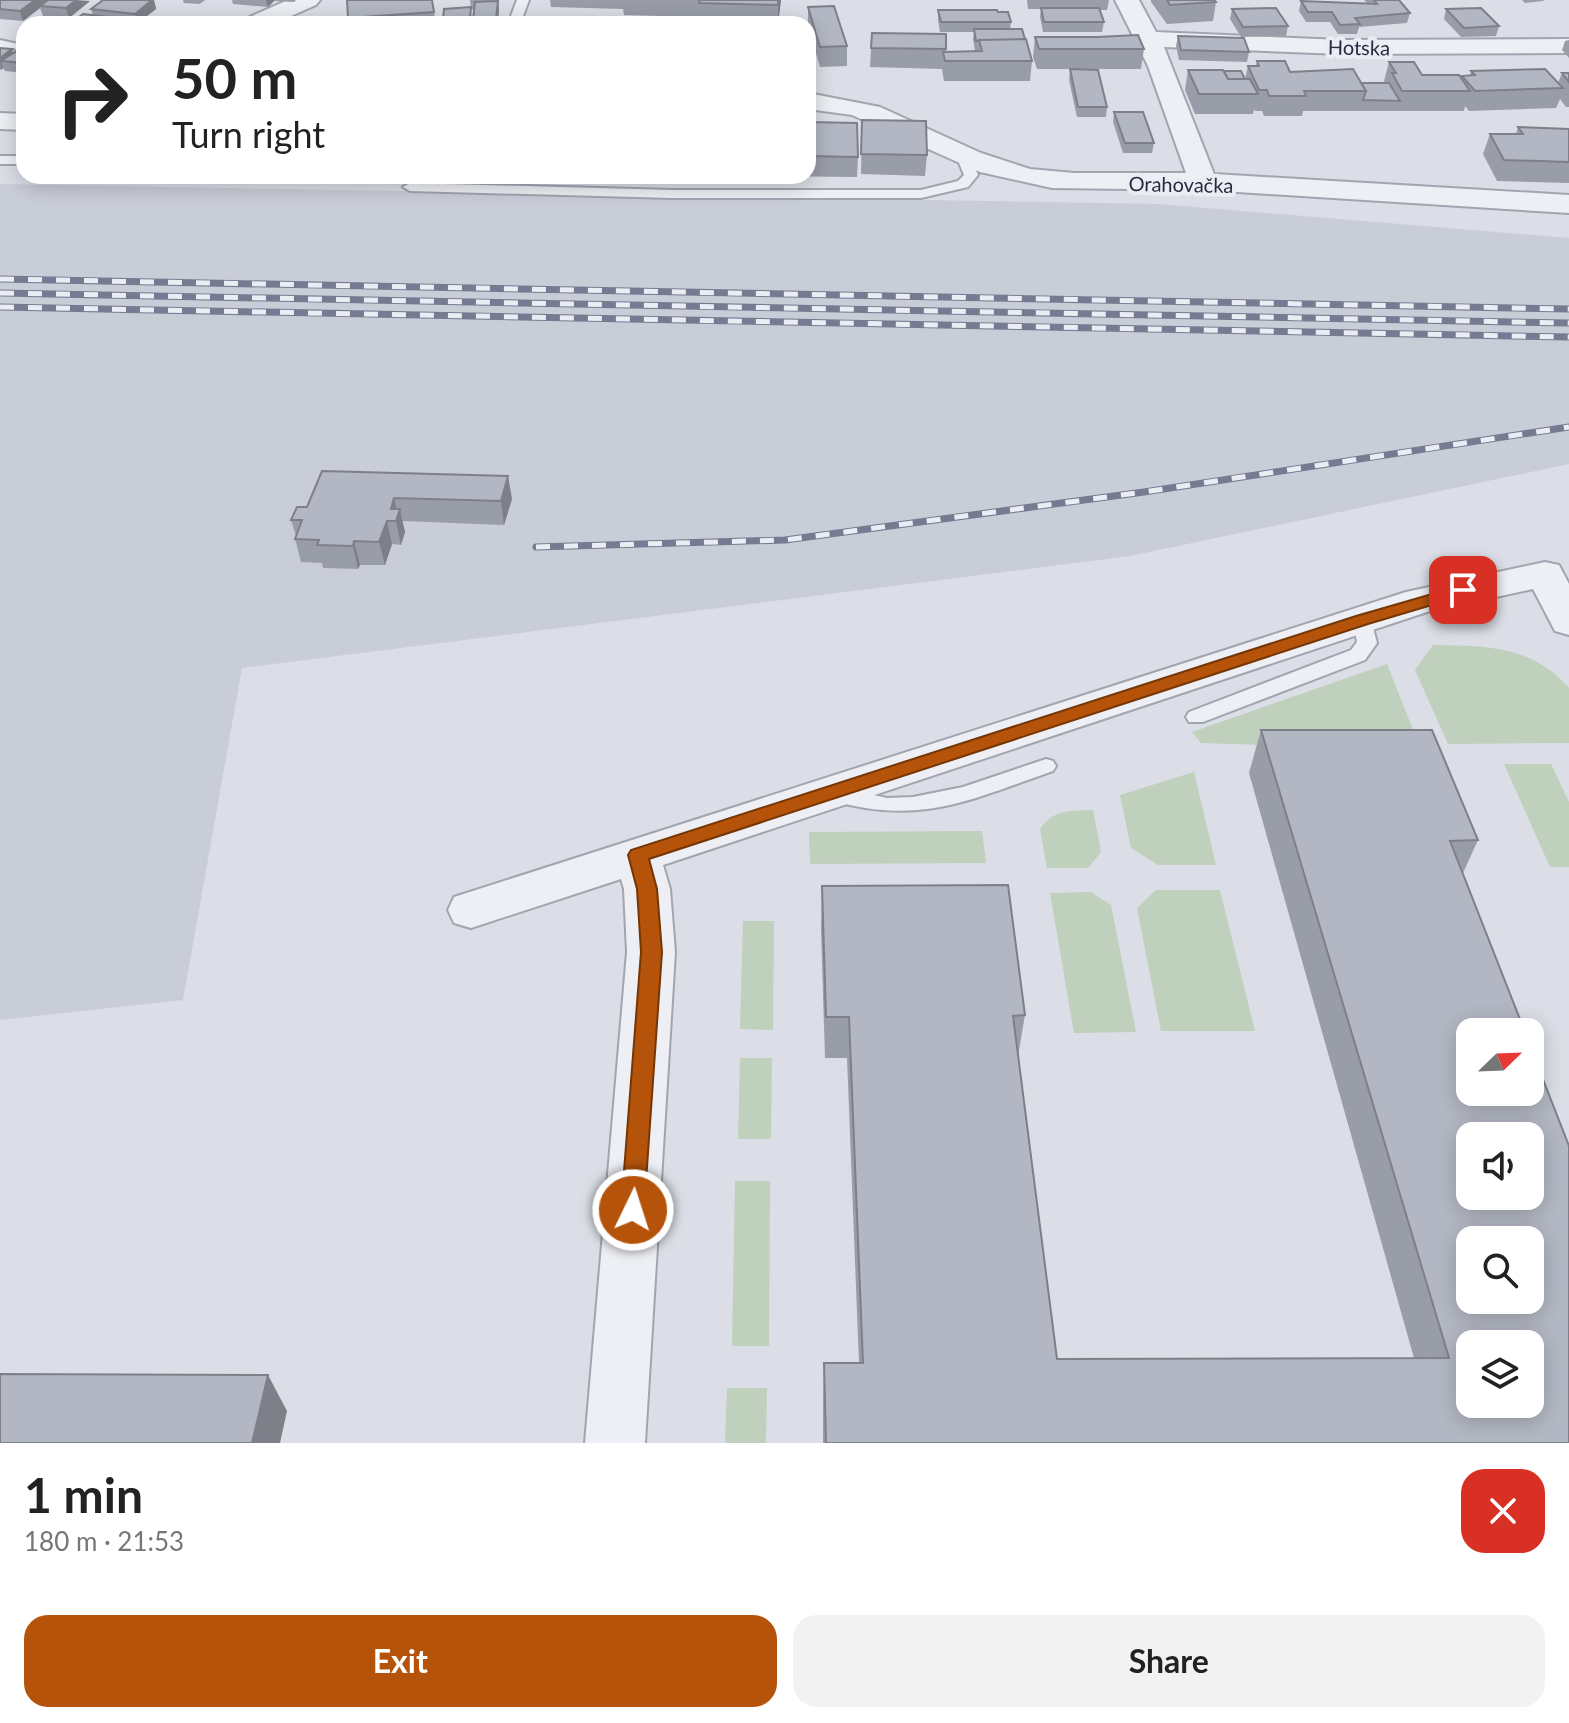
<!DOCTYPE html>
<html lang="en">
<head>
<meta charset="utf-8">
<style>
	:root { --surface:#fff; --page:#f2f2f2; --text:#222; --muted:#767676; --accent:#b45309 }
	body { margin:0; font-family:Lato,sans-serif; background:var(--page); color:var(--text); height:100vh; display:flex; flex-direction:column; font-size:30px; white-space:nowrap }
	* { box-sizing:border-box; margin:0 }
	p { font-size:26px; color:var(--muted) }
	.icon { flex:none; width:44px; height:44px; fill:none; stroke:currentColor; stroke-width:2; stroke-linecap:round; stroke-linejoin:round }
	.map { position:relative; height:1443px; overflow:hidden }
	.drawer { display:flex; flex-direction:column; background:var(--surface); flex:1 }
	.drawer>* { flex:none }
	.top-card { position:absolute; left:16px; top:16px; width:800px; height:168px; border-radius:24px; box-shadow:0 4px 20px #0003; background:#fff; color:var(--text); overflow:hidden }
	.needle { width:52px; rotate:67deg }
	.buttons { position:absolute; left:1456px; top:1018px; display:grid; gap:16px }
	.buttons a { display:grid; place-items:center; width:88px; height:88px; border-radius:16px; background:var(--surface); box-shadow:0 4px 20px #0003; font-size:40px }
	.pin { position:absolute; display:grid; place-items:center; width:68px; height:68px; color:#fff; margin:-34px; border-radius:16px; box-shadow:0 4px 12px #0006 }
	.me { position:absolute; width:88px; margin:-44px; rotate:4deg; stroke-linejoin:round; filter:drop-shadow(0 0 6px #0008) }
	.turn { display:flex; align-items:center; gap:28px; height:168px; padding:0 24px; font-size:36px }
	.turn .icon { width:104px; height:104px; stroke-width:2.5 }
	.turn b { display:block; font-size:56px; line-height:68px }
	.round { display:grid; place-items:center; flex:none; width:84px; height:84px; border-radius:24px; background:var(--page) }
	.head { display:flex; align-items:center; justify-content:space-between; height:136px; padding:0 24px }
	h1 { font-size:48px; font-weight:700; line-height:60px }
	.button { display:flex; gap:16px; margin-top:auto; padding:16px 24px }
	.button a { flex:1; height:92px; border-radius:24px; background:var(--accent); color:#fff; font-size:32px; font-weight:700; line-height:92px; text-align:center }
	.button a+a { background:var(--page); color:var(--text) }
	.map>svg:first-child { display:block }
	.built { fill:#c9cdd8 }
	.green { fill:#bfd0bc }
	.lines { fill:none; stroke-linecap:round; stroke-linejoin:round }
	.service-casing { stroke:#a1a5b0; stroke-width:4 }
	.minor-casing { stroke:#a1a5b0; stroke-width:4 }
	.service { fill:#eeeff4; fill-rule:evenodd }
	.minor { fill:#eeeff4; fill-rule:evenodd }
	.rail-casing { stroke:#757b90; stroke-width:7 }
	.rail { stroke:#eaedf4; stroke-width:5; stroke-dasharray:14; stroke-linecap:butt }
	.wall { fill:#999da8 }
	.shaded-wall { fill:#7d8088 }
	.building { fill:#b2b7c3; stroke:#7d8088; stroke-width:2; fill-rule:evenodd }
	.route { fill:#b45309; stroke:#753606; stroke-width:2 }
	.labels { text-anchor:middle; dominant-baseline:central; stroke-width:8; stroke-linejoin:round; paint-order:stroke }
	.far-street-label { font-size:20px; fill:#252b3c; stroke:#eaedf4 }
</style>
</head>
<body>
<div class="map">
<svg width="1569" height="1443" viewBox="0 0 1569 1443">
	<rect width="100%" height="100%" fill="#dbdee6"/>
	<path class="built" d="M0 184 1158 204 1569 238V464L1130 556 242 668 183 1000 0 1020Z"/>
	<path class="green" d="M1433 645C1486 646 1532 645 1569 688V743L1448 744 1415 670Z
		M1387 664 1421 750 1201 743 1192 732Z
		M1504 764H1551L1569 802V867H1550Z
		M1194 772 1216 865H1158L1131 848 1120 795Z
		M1093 810 1101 852 1088 868H1047L1040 829C1053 809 1071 811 1093 810Z
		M982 831 986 863 810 864 809 832Z
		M1156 890H1220L1255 1031H1161L1137 908Z
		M1091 892 1111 905 1136 1032 1074 1033 1050 893Z
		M743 921H774L773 1030 740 1029Z
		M740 1058H772L771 1139H738Z
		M735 1181H770L769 1346H732Z
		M727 1388H767L766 1443H725Z"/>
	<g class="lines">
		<g class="service-casing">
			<path id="service" d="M517 0H529L523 16 526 24H514L511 16Z
				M0 40 23 45 17 49 0 48Z
				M964 154 971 158 978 175 968 187 921 198H672L410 191 403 187 410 183 672 190H921L958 181 964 175 957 158Z
				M0 156H24V164H0Z
				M1362 614 1371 620 1377 643 1365 660 1203 722H1189L1186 717 1189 712 1351 650 1357 642 1353 620Z
				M1046 759 1053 761 1056 766 1053 771C965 802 917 827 823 798L820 793 823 788 830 785 887 798 913 797 963 787Z"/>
		</g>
		<g class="minor-casing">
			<path id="minor" d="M288 0H320L316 5 273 24H241L245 19Z
				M1115 0H1139L1156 32 1341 40 1569 39V53L1341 54 1164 47 1214 174 1569 195V213L1206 190 1052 188 980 172 852 115 808 109V93L880 107 981 153 1030 169 1074 173H1186L1148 66Z
				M0 113 24 114V130L0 129Z
				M1545 562 1559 565 1569 584V635L1555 631 1533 589 1427 612 663 865 670 889 675 952 645 1443H585L627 952 624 889 621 879 471 928 454 923 448 910 454 897 1406 592Z"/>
		</g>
		<use href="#service" class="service"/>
		<use href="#minor" class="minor"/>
		<g class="rail-casing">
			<path id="rail" d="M0 279 1569 309
				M0 293 1569 323
				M0 307 1569 337
				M536 547 785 540 1144 492 1569 427"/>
		</g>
		<use href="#rail" class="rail"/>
	</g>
	<path class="wall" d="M0 0 90 1 69 18 43 16 40 8 23 21 0 19Z
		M103 0H154L156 9 138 23 125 22V24H70L93 15 91 9Z
		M183 0H205L200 4 184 3Z
		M232 0H296L294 2 274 1 268 7 233 4Z
		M346 0H432L436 24H349L347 6Z
		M470 0H498L499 11 498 24H474V9L471 10 472 24H444L443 19 471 7Z
		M550 0H781L778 24 700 22V17L624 15 623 9 551 7Z
		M1027 0H1109L1107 10H1100L1104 22 1102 32H1043L1040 17 1041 9H1028Z
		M1151 0H1214L1216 2 1213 21 1167 24 1151 2Z
		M1364 0H1399L1410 13 1407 23 1359 27 1357 34H1338L1330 22H1306L1299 11 1301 1 1367 3Z
		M1522 0H1544L1543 1 1525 3Z
		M808 7 847 46V66L820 67 808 27Z
		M1232 9 1288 26 1286 36 1241 37 1230 19Z
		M1446 9 1499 26 1496 36 1461 37 1444 19Z
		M938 10 998 12 1011 22 1010 29 1025 39 1032 61 1030 81H944L942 69 870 67 872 33 946 34V52L975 51 973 39 974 32H940L938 20Z
		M1178 36 1249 52 1247 62 1179 60 1176 46Z
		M1035 37 1144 49 1141 69H1037L1033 57Z
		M1569 40V58L1562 50 1565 41Z
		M0 48 14 53 24 54V73L5 71 3 68 0 70Z
		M1257 61 1290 72 1361 83H1385L1384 81 1389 62 1422 75 1461 78 1462 76 1470 75 1471 71 1558 83 1562 73H1569V107H1566L1560 99 1556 108 1469 111 1465 106 1464 111H1303L1302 116H1264L1262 111H1255L1254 109 1253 114H1195L1185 90 1188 70 1224 71 1245 79 1248 66H1256Z
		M1070 69 1107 107 1106 117H1077L1069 80Z
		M1114 112 1154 143 1152 153H1123L1113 122Z
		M862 120 927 155 925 176 861 174Z
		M808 122 858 157 857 177 762 176H808Z
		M1518 127 1569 129V183L1497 181 1483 154 1490 134H1516Z
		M322 471 512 499 504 525 402 521 405 532 401 545 392 544 385 565H360L358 569 323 568 322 563 301 562 295 539 296 536 291 520 307 507Z
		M1261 730 1478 840 1463 873 1569 1443H823V1399L824 1363H859L847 1058H825L821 929 822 886 1025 1015 1018 1056 1057 1359 1414 1358 1249 773Z"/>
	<path class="shaded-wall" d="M35 0H48L40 6V8L23 21 20 11Z
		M76 0 90 1 69 18 66 8Z
		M152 0H154L156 9 138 23 135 14Z
		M266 0H274V1L268 7Z
		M778 0H781L778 24Z
		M498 1 499 11 497 24 496 19Z
		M12 49 15 59 1 61 3 68 1 70 0 58Z
		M508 476 512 499 504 525 501 501Z
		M394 498 398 515 400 509 405 532 401 545 396 521 391 509Z
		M387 521 392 544 385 565 379 542Z
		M354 541 360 565 358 569 353 546Z
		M268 1375 287 1411 280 1443H252Z"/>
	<path class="building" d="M0 0H35L20 11 0 9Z
		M48 0H76L66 8 40 6Z
		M103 0H152L135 14 91 9Z
		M347 0H432L434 12 348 18Z
		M700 0H778V5L699 3Z
		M1167 0H1214L1216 2 1170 5Z
		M1374 0H1399L1410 13 1355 18 1360 24 1340 25 1332 12H1308L1301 1 1377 4Z
		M498 1 496 19 473 20 475 2Z
		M834 6 847 46 820 47 808 7Z
		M471 7 470 18 443 19 444 9Z
		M1041 8H1099L1104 22H1044Z
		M1276 8 1288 26 1243 27 1232 9Z
		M1481 8 1499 26 1464 28 1446 9Z
		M938 10H997L998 12H1008L1011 22H941Z
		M83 14 124 19 116 24H70Z
		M336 18V24H308L310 19Z
		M152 21 171 23 170 24H149Z
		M974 29H1022L1025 39 979 40V41H976Z
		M872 33 946 34V49L871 48Z
		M1138 35 1144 49H1039L1035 37H1097Z
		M1178 36 1244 38 1249 52 1181 50Z
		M1026 39 1032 61H945L943 52 982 51 979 40Z
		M0 48 12 49 0 58Z
		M15 52 24 54V63L1 61Z
		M1257 61H1285L1290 72 1353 69 1366 91H1304L1306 96H1269L1267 90H1259L1248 66H1259Z
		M1389 62H1414L1422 75H1459L1470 91H1402L1392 73H1396Z
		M1070 69 1098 70 1107 107H1078Z
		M1545 69 1563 88 1475 91 1462 76 1475 75 1471 71Z
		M1188 70H1223L1228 79H1250L1258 94H1199Z
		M1224 71H1241L1245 79H1228Z
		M1562 73H1569V82Z
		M1361 83H1389L1400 101 1363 100 1366 91Z
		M1114 112H1143L1154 143H1125Z
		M862 120 926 121 927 155 861 154Z
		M808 122 857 123 858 157 808 156Z
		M1518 127 1569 129V162L1504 160 1490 134H1523Z
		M322 471 508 476 501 501 394 498 391 509H400L396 521H387L379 542 354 541 353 546 317 545 319 540 295 539 302 520H291L297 507H307Z
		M1261 730H1432L1478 840 1450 841 1525 1032H1470V1092H1530V1046L1569 1146V1443H826L824 1363H863L849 1017H826L822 886 1008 885 1025 1015 1013 1016 1057 1359 1449 1358ZM1470 1136H1530V1196H1470ZM1470 1240H1530V1300H1470ZM1470 1344H1530V1404H1470Z
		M0 1374 268 1375 252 1443H0Z"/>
	<path class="route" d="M1463 585 1471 590 1469 594 1368 624 649 859 657 889 662 952 644 1210 641 1218 633 1221 624 1218 621 1210 641 952 637 889 628 855 631 850 1356 616Z"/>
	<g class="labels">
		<g class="far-street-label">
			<text transform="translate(1359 47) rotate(1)">Hotska</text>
			<text transform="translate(1181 184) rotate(1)">Orahovačka</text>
		</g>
	</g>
</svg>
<div class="buttons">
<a><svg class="needle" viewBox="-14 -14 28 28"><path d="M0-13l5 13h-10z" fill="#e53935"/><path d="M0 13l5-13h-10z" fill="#767676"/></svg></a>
<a><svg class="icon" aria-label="sound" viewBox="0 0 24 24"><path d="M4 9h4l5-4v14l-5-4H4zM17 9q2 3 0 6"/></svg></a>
<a><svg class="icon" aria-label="search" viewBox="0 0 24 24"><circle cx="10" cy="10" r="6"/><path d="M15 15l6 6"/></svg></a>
<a><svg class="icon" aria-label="layers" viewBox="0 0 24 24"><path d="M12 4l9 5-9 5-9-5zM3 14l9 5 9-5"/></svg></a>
</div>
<div class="pin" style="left:1463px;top:590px;background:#d93025"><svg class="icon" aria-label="arrive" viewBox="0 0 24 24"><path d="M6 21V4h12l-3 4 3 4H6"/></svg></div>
<svg class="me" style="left:633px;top:1210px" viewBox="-20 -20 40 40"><circle r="17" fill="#b45309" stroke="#fff" stroke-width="3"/><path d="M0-11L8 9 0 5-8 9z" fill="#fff"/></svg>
<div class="top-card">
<div class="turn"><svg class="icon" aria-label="right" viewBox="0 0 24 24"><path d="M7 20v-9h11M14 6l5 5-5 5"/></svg><div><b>50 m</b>Turn right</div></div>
</div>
</div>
<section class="drawer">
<div class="head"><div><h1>1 min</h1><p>180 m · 21:53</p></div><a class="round" style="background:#d93025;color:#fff"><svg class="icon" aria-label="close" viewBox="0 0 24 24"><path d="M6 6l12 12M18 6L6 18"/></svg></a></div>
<div class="button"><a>Exit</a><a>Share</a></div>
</section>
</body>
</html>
